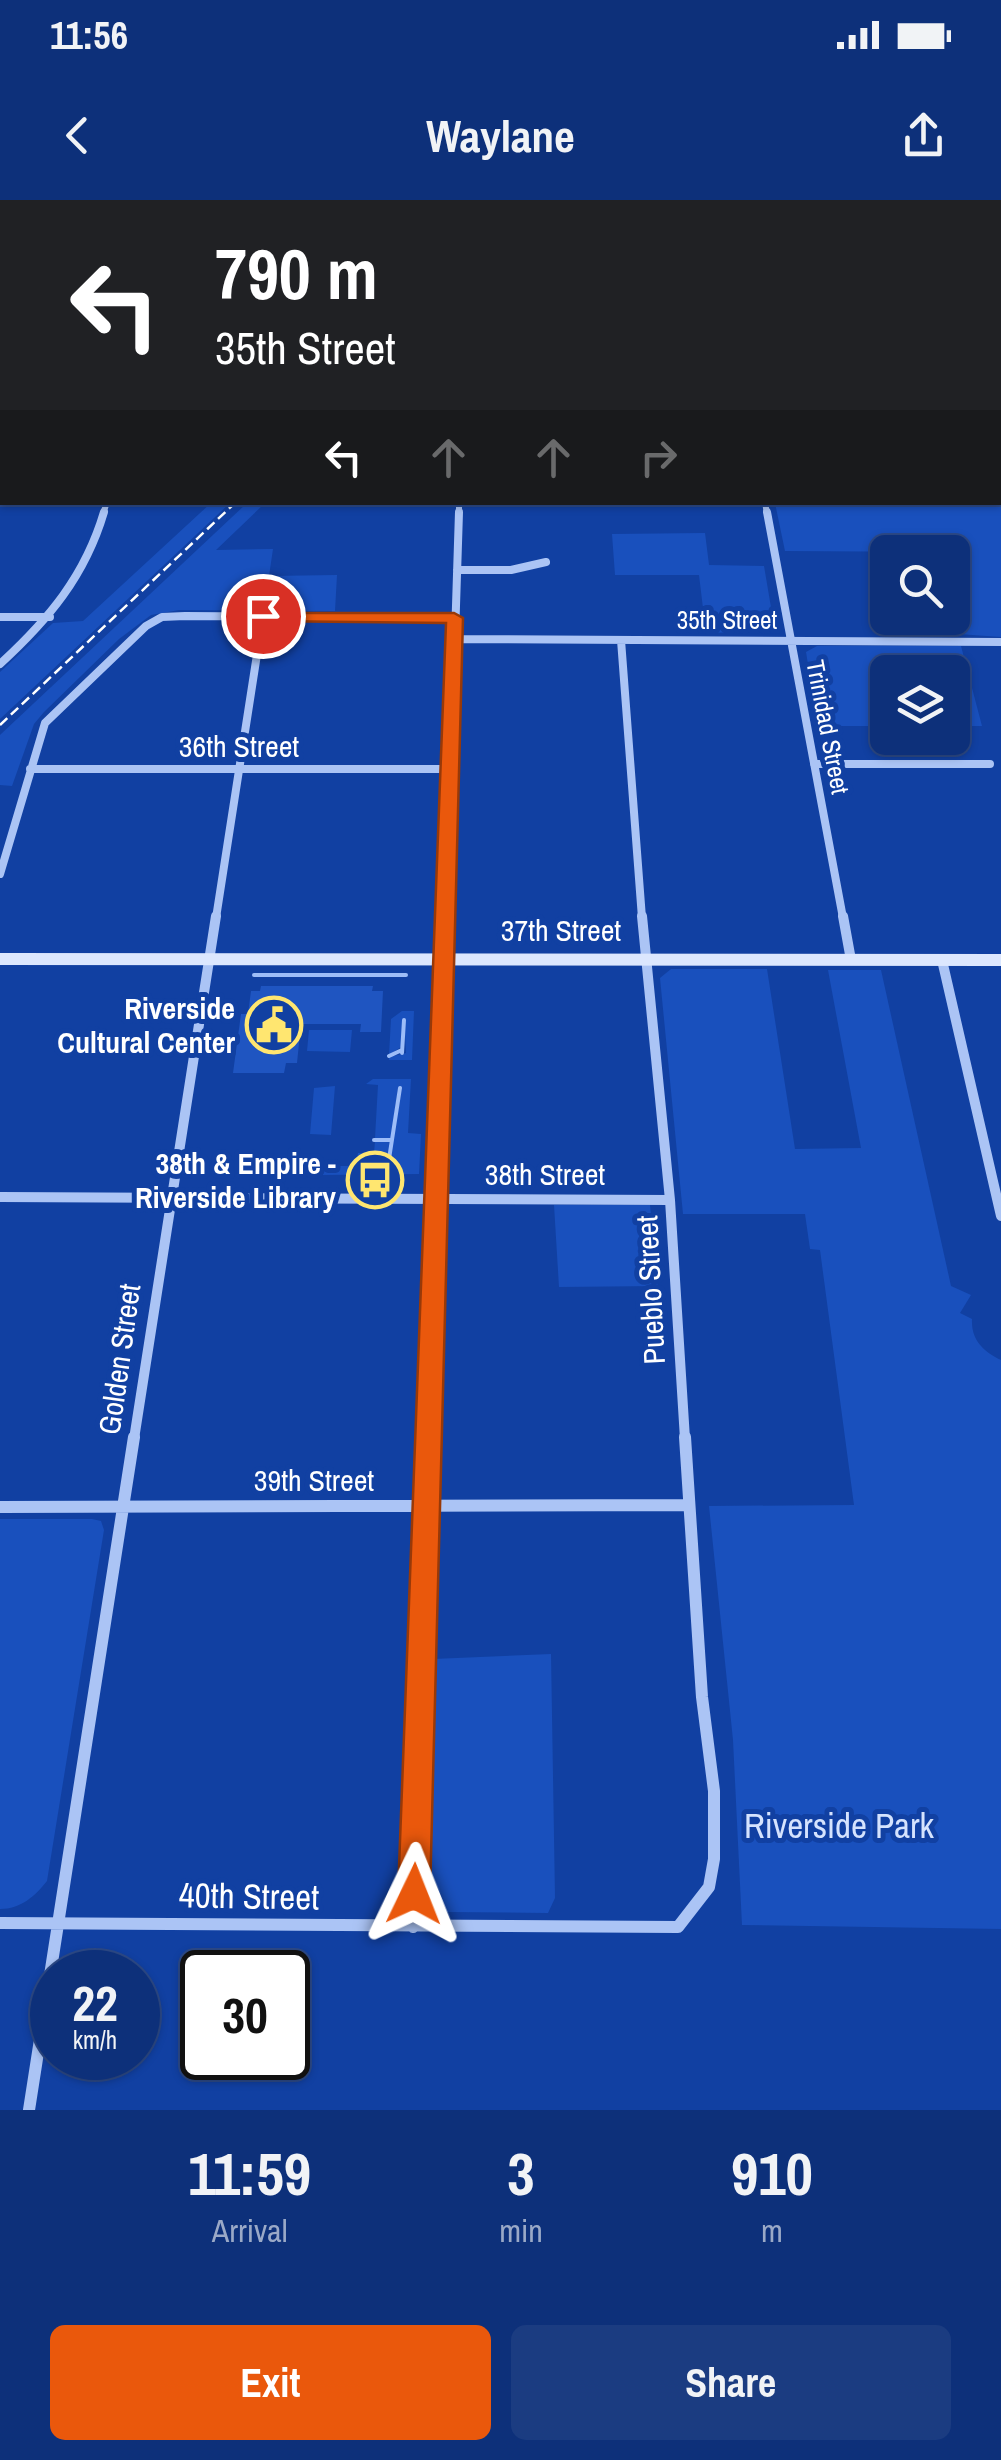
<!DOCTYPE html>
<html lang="en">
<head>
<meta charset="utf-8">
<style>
	:root { --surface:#0d307a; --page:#1b3c81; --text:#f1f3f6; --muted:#9aa9c7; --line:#2d4b8b; --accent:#ea580c }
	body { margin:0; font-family:"Archivo Narrow",sans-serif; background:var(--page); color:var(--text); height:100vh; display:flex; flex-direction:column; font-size:38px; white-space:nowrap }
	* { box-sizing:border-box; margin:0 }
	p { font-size:32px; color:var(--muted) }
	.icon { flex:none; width:55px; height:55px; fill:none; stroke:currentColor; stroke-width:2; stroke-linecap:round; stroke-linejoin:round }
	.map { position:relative; height:1910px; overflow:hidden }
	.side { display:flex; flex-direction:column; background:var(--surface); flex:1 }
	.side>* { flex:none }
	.banner { position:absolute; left:0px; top:0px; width:1002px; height:305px; box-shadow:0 2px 8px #0004,0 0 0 2px var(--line); background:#202124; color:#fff; overflow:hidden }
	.controls { position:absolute; left:870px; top:335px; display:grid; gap:20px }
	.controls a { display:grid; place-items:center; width:100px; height:100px; border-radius:15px; background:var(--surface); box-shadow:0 2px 8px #0004,0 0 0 2px var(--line); font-size:50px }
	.speed { position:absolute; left:30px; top:1750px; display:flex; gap:20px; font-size:50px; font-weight:700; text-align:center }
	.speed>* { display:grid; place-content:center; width:130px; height:130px; border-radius:50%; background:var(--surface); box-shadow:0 2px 8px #0004,0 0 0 2px var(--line); line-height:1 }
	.speed small { font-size:25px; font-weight:400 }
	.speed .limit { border:5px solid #111; border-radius:15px; background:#fff; color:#111 }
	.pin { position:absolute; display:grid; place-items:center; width:85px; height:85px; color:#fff; margin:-42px; border:5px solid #fff; border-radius:50%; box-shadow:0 2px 10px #0007 }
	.me { position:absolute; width:110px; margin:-55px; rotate:2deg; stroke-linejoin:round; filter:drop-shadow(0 0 8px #0008) }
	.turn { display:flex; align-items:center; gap:35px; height:210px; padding:0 50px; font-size:45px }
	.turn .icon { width:130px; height:130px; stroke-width:2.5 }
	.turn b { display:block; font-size:70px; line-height:85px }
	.lanes { display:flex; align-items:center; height:95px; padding:0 50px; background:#0003; justify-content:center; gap:50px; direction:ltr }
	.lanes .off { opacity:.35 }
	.eta { display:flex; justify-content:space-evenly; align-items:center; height:170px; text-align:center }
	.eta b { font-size:60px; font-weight:700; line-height:70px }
	.action { display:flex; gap:20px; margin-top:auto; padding:20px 50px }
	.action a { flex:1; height:115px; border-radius:15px; background:var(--accent); color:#fff; font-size:40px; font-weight:700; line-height:115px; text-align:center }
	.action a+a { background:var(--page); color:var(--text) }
	.status { display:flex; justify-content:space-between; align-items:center; height:70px; padding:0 50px; background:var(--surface); direction:ltr }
	.status svg { height:28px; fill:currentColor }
	header { display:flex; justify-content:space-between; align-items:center; height:130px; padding:0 50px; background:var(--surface); font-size:45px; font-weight:700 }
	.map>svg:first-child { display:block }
	.green { fill:#1950bd }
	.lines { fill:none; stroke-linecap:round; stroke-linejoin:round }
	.stream-far1 { stroke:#9dbdf8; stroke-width:2.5 }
	.stream { stroke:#9dbdf8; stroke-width:4 }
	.building { fill:#1f55c1 }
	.minor-far3 { stroke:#abc4f5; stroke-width:6 }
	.minor-far2 { stroke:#abc4f5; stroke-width:8 }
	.minor-far1 { stroke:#abc4f5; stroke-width:10 }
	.minor { stroke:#abc4f5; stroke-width:12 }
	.tertiary { fill:#abc4f5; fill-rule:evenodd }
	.secondary { fill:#dce7fe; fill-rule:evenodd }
	.trunk { fill:#fcfdff; fill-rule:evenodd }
	.rail { stroke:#fff; stroke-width:2.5; stroke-dasharray:10 5; stroke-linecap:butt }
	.route { fill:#ea580c; stroke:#983908; stroke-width:2.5 }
	.labels { text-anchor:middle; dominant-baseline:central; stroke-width:10; stroke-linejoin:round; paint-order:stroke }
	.far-street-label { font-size:25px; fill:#fff; stroke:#1140a2 }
	.street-label { font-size:30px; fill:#fff; stroke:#1140a2 }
	.poi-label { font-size:30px; font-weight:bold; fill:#fff; stroke:#1140a2; text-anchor:end }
	.near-park-label { font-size:35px; fill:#d5e3fe; stroke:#1140a2 }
	.near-street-label { font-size:35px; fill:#fff; stroke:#1140a2 }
</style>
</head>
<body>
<div class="status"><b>11:56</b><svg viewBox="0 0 49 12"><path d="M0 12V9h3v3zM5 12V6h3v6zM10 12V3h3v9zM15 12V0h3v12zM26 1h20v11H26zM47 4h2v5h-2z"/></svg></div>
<header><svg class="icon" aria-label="back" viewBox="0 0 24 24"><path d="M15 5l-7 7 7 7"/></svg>Waylane<svg class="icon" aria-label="share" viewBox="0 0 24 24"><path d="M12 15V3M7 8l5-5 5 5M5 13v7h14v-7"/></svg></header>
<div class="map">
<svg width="1001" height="1910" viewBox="0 0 1001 1910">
	<rect width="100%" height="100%" fill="#1140a2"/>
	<path class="green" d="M1001 97V437L958 434 953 416 952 352 785 351 775 303 1000 302Z
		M212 302 230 303 0 519V472L53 423 83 421Z
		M247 303H265L216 350 273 349 269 376 337 375 335 411 179 410 151 415 119 439 44 512 34 524 12 586 0 585V535Z
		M705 333 709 365 764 366 775 431 706 433 699 375H615L612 334Z
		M817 446H961L982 526H953L952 472H888L887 526H818L806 452Z
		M671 769H767L795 949 861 948 828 770H881L951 1086 971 1095 960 1113 972 1119C971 1140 983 1151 1001 1160V1729L742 1725 733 1540 709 1306 854 1305 820 1050 810 1049 805 1014H683L660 778Z
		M402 811H414L412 860H389V857L406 853 404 819 401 847 389 855 391 819Z
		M309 830H352L350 852 307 851Z
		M373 879H411L408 933 421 934 419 974 320 975 321 966H356L358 953H374L375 941H391L388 958 365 967 389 962 402 888H398L391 938H375L378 885 366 884Z
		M335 886 331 935 310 934 314 888Z
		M554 1005H650L658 1086 559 1087Z
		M0 1319H92L101 1321 104 1330 47 1681C35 1696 21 1709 0 1709Z
		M551 1454 555 1698 548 1713 447 1712 432 1706 426 1682 433 1459Z"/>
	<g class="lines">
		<path class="stream-far1" d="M574 0 585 2"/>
		<path class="stream" d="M254 775H406
			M402 853 404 820
			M389 856 402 850
			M374 940H390
			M366 966 384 964 389 959 400 888"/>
	</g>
	<path class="building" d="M261 786H373L372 791H383L381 832H360L361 824H301L297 863H286L284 873H233L241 814H248L251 791H260Z"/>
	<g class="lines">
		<path class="minor-far3" d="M765 302 767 314
			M103 314 107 302
			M459 314V302"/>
		<path class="minor-far2" d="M767 312 843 718
			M457 370H511L546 362
			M0 417H50
			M453 439 1001 442
			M621 440 642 718
			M0 464C49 419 85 376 104 312
			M814 564H990
			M30 569H448
			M0 674 45 523 146 426 162 417 185 416 454 418
			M216 718 263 416
			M446 718 459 312"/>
		<path class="minor-far1" d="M642 716 670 1000 685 1239
			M843 716 851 760
			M942 760 1001 1016
			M0 997 670 1000
			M134 1239 216 716
			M429 1239 446 716"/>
		<path class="minor" d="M0 1307 688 1305
			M0 1723 678 1727 709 1687 714 1659V1591L702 1497 685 1237
			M413 1727 429 1237
			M29 1910 134 1237"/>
		<path class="tertiary" d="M0 5H2V11H0Z
			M1000 86H1001V92H1000Z"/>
		<path class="secondary" d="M0 89H2V95H0Z
			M0 753 1001 754V766L0 765Z"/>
		<path class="trunk" d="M2 199V210L0 211V200Z
			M2 221V233L0 234V222Z"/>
		<path class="rail" d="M0 525 236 302"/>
	</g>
	<path class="route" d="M257 413H454L463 418 430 1694 425 1705 414 1709 403 1705 398 1694 446 423 263 421 257 420Z"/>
	<defs>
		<g id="civic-ring" transform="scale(2.875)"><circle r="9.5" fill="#1140a2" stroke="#ffe670" stroke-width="1.5"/><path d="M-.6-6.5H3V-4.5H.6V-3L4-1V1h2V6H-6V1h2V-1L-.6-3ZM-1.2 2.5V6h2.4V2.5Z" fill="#ffe670"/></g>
		<g id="bus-ring" transform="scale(2.875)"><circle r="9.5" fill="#1140a2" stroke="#ffe670" stroke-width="1.5"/><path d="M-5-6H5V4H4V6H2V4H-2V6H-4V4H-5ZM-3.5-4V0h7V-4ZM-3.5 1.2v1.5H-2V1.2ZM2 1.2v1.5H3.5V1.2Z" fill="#ffe670"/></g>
	</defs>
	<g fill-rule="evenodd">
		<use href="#civic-ring" x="274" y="825"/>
		<use href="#bus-ring" x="375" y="980"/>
	</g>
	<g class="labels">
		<g class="far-street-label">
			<text x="727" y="420">35th Street</text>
			<text transform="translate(828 527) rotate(79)">Trinidad Street</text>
		</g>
		<g class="street-label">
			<text x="239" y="546">36th Street</text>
			<text x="561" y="730">37th Street</text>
			<text x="545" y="974">38th Street</text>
			<text transform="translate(650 1090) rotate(-93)">Pueblo Street</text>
			<text transform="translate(119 1159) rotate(-82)">Golden Street</text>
			<text x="314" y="1280">39th Street</text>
		</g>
		<g class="poi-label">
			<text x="235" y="808">Riverside<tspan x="235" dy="34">Cultural Center</tspan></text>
			<text x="336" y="963">38th &amp; Empire -<tspan x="336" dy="34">Riverside Library</tspan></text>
		</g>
		<g class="near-park-label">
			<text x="839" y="1625">Riverside Park</text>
		</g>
		<g class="near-street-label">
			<text transform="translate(249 1696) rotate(1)">40th Street</text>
		</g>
	</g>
</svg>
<div class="controls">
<a><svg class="icon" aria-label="search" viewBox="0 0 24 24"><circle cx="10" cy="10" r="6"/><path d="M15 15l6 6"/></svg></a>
<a><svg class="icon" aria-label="layers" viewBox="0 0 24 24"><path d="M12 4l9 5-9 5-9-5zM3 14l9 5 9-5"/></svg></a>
</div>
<div class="speed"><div>22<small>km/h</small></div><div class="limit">30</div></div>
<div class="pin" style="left:263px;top:416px;background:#d93025"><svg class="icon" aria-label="arrive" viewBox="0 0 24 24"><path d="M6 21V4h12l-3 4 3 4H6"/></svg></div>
<svg class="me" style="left:414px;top:1694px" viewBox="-20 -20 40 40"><path d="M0-17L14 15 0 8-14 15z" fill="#ea580c" stroke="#fff" stroke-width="4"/></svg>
<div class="banner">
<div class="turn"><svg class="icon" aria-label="left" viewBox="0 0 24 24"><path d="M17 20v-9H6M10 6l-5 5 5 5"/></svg><div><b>790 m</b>35th Street</div></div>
<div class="lanes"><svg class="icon" aria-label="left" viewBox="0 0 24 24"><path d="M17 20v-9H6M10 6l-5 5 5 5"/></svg><svg class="icon off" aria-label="ahead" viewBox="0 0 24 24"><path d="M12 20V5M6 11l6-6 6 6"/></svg><svg class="icon off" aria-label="ahead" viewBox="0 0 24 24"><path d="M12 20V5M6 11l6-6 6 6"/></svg><svg class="icon off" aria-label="right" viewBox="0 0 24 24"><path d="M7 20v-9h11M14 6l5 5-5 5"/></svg></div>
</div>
</div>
<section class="side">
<div class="eta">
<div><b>11:59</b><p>Arrival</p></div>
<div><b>3</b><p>min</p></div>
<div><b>910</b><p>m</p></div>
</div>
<div class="action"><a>Exit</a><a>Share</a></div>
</section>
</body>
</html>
